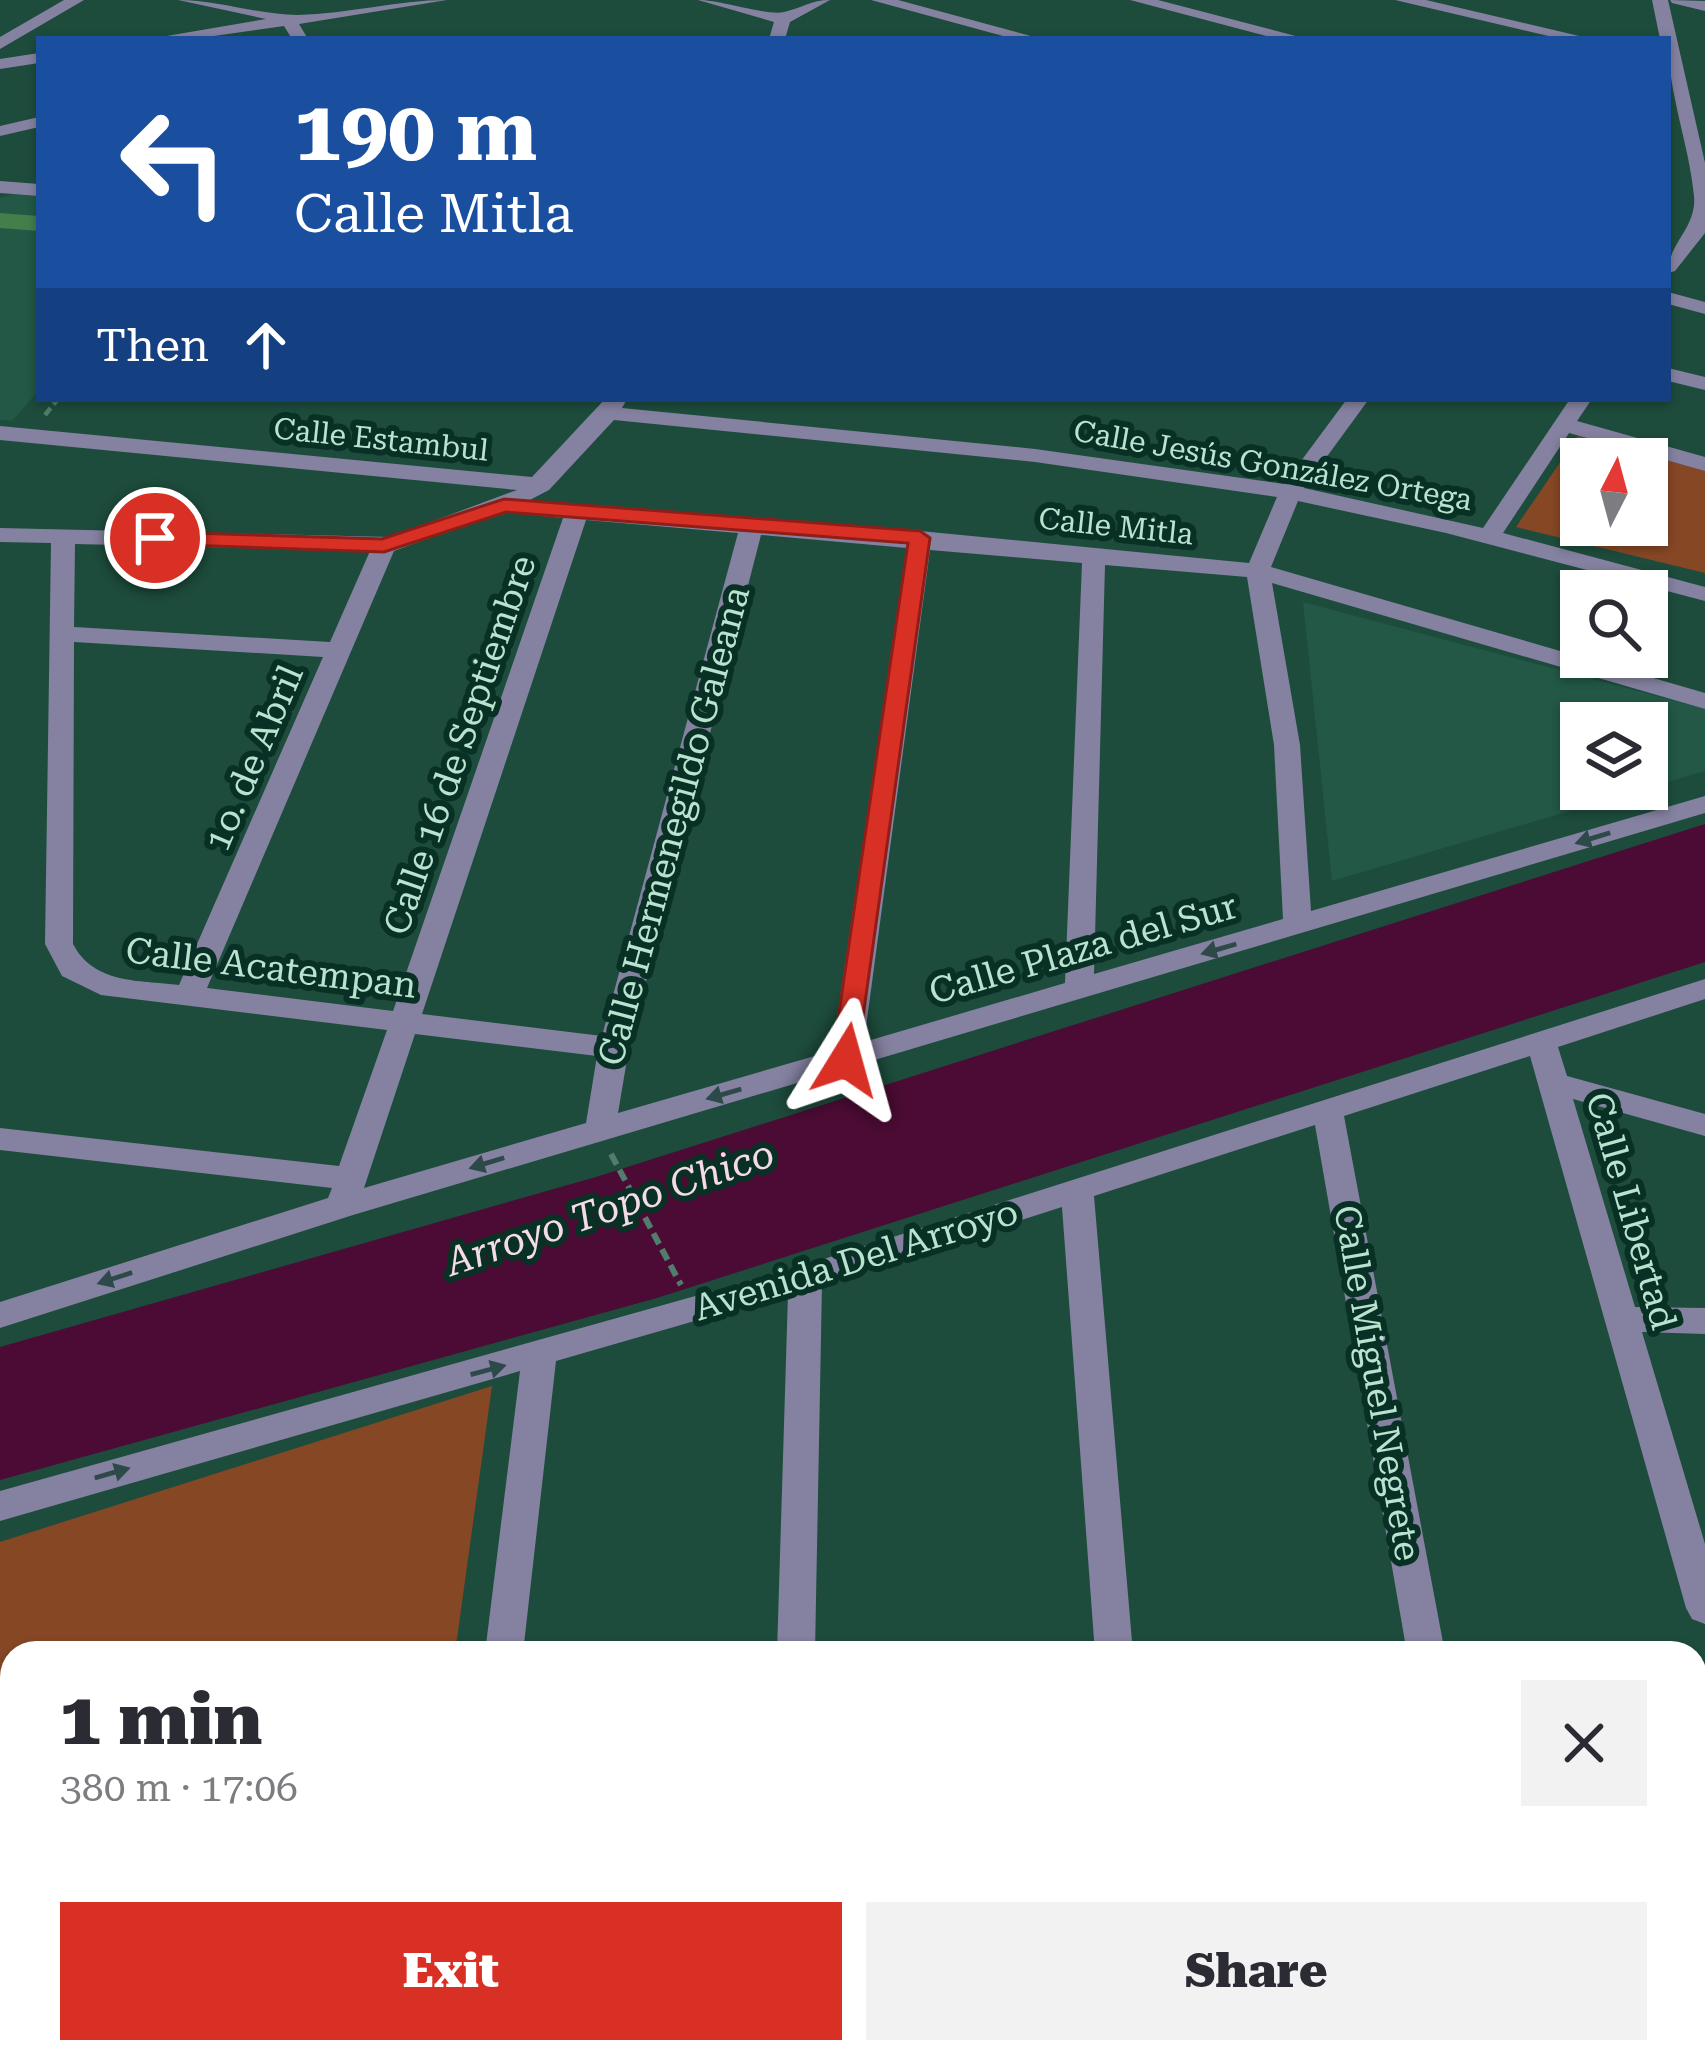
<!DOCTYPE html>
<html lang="en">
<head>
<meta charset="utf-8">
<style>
	:root { --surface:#fff; --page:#f2f2f3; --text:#2b2b33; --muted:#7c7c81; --accent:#d93025 }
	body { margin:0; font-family:"Roboto Serif",serif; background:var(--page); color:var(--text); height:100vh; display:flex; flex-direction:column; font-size:45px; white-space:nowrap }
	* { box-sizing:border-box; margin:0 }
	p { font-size:39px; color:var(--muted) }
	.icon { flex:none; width:66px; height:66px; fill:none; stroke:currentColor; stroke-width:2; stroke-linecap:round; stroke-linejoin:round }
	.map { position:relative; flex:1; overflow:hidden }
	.drawer { position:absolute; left:0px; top:1641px; width:1707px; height:423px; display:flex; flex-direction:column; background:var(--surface); border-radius:36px 36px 0 0; box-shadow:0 3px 9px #0004 }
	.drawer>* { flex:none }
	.hud { position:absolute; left:36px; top:36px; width:1635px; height:366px; border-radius:0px; box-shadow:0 3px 9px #0004; background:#1a4fa0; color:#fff; overflow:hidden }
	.needle { width:78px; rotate:6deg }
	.controls { position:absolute; left:1560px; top:438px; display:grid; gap:24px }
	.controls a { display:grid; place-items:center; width:108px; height:108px; border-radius:0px; background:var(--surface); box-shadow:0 3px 9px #0004; font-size:60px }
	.pin { position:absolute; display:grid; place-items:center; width:102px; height:102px; color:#fff; margin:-51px; border:6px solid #fff; border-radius:50%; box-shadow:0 3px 12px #0007 }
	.me { position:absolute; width:132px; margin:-66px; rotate:8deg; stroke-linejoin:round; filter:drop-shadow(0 0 9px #0008) }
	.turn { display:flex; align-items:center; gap:42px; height:252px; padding:0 60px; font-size:54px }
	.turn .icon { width:156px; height:156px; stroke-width:2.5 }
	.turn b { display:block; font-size:84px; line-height:102px }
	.then { display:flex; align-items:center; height:114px; padding:0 60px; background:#0003; gap:24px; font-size:45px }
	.round { display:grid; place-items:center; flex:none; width:126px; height:126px; border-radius:0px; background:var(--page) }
	.overview { display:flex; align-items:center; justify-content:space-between; height:204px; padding:0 60px }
	h1 { font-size:72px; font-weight:800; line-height:90px }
	.action { display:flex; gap:24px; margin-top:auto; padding:24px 60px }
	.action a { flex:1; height:138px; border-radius:0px; background:var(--accent); color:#fff; font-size:48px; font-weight:800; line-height:138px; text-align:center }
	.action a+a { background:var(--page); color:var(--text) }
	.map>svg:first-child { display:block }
	.built { fill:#225845 }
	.green { fill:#864725; fill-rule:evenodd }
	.water { fill:#4c0b34 }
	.building { fill:#437e4b }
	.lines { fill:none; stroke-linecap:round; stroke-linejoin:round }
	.path-far1 { stroke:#507d6d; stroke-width:4.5; stroke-dasharray:9 4.5; stroke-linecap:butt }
	.path { stroke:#507d6d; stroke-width:6; stroke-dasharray:12 6; stroke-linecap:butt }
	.minor { fill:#8482a0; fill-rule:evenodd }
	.oneway { fill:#2e4949 }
	.route { fill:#d93025; stroke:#8d1f18; stroke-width:3 }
	.labels { text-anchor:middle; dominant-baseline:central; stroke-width:12; stroke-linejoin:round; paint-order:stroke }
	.far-street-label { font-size:30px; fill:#b9e2d0; stroke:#093024 }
	.street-label { font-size:36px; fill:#b9e2d0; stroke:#093024 }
	.water-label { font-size:39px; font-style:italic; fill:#f5dbe7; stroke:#093024 }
</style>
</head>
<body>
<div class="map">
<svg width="1705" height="2062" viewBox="0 0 1705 2062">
	<rect width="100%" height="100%" fill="#1d4c3c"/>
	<path class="built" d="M13 194 39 196V390L12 421 0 420V198Z
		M1303 602 1705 709V771L1647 788V723H1581V789H1644L1332 881Z"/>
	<path class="green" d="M1578 436 1705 471V573L1516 527ZM1581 459H1647V525H1581Z
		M492 1386 455 1653H12V2052H398L396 2062H0V1542Z"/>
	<path class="water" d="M1705 824V962L657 1298 0 1480V1347L596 1177Z"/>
	<path class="building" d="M0 213 39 216V231L0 228Z"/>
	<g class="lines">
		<path class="path-far1" d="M45 415 58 399"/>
		<path class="path" d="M611 1154 681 1285"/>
		<path class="minor" d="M64 0H84L0 49V37Z
			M178 0C218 0 259 15 298 15 348 14 397 0 447 0L299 24 308 39H292L284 26 193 39H149L266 19Z
			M698 0C722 0 766 16 784 12 802 8 811 0 830 0L790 22 785 39H769L774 22Z
			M871 0H898L1042 39H1014Z
			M1130 0H1158L1307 39H1278Z
			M1395 0H1426L1592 39H1561Z
			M1652 0H1668L1705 163V233L1675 271 1668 273C1668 243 1697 228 1694 196 1689 143 1668 94 1668 39H1660Z
			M1670 0 1705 1V11L1672 3Z
			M39 53V63L0 69V59Z
			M39 117V127L0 136V126Z
			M0 181 39 184V196L0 193Z
			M1668 292 1705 302V314L1668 304Z
			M1668 368 1705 377V390L1668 381Z
			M605 399H627L622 408 1035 449 1284 484 1347 399H1369L1304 488 1483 528 1570 399H1592L1577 421 1705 457V471L1569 433 1503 533 1705 587V601L1446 533 1298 501 1271 567 1705 693V709L1272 583 1300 745 1311 911 1705 796V813L353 1215 0 1328V1302L328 1198 332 1188 0 1150V1128L339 1166 387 1030 101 995 62 976 45 944 51 543 0 542V528L390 537 517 490 0 440V426L532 477ZM614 420 1035 462 1277 497 1249 563 920 531 528 501 549 490ZM500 512 563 518 393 1011 207 988 394 551ZM586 520 738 533 602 1036 422 1014ZM761 535 907 548 832 1051 618 1113 629 1048ZM75 544 370 551 330 642 74 627ZM930 550 1082 563 1065 983 864 1042ZM1105 565 1247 577 1274 745 1283 919 1094 974ZM74 642 323 657 179 985C138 980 94 984 73 944ZM415 1034 597 1056 586 1123 364 1188Z
			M1705 979V999L1558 1047 1567 1076 1705 1114V1136L1573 1099 1635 1307 1705 1308V1334L1642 1332 1705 1544V1624L1692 1619 1686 1608 1530 1056 1344 1116 1445 1653H1407L1315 1125 1094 1196 1133 1653H1095L1062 1207 822 1284 815 1653H777L788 1294 556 1361 523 1653H485L520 1371 0 1521V1491L802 1266Z
			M435 2052H479L478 2062H434Z
			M765 2052H809L808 2062H764Z
			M1123 2052H1167L1168 2062H1124Z
			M1476 2052H1520L1522 2062H1478Z"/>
	</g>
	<defs><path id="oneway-solid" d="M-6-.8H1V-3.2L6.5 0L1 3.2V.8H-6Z" transform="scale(3)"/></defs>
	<g class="oneway">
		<use href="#oneway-solid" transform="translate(1593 838) rotate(163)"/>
		<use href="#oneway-solid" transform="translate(1219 949) rotate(164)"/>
		<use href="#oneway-solid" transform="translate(724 1094) rotate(164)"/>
		<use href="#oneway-solid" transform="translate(487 1163) rotate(163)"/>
		<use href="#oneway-solid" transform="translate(115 1278) rotate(162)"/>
		<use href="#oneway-solid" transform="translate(488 1370) rotate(-15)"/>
		<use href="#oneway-solid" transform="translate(112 1473) rotate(-16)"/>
	</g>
	<path class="route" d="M504 499 920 531 930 538 856 1067H837L832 1060 908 543 506 512 384 552 155 544 144 538 155 532 382 539Z"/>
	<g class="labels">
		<g class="far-street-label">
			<text transform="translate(381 439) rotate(6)">Calle Estambul</text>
			<text transform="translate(1273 465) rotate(10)">Calle Jesús González Ortega</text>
			<text transform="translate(1116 526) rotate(6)">Calle Mitla</text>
		</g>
		<g class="street-label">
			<text transform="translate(460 745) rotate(-71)">Calle 16 de Septiembre</text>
			<text transform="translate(254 758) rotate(-67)">1o. de Abril</text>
			<text transform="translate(674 826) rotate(-75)">Calle Hermenegildo Galeana</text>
			<text transform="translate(1083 949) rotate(-16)">Calle Plaza del Sur</text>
			<text transform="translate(271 968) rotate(7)">Calle Acatempan</text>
			<text transform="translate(1631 1211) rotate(74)">Calle Libertad</text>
			<text transform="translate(856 1260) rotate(-17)">Avenida Del Arroyo</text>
			<text transform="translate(1377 1383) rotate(80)">Calle Miguel Negrete</text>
		</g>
		<g class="water-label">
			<text transform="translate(610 1208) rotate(-19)">Arroyo Topo Chico</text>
		</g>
	</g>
</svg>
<div class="controls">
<a><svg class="needle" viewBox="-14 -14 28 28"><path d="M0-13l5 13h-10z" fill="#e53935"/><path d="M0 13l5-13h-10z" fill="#7c7c81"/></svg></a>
<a><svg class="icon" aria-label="search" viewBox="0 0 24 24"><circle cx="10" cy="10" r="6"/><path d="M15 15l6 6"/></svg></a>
<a><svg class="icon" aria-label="layers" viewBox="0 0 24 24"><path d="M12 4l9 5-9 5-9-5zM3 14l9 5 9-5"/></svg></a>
</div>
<div class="pin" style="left:155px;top:538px;background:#d93025"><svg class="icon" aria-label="arrive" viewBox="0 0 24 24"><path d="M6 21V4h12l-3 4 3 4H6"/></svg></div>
<svg class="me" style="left:846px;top:1060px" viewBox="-20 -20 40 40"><path d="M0-17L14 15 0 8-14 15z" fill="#d93025" stroke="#fff" stroke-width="4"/></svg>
<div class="hud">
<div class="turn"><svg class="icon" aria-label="left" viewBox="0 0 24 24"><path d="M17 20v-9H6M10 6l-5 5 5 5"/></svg><div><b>190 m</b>Calle Mitla</div></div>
<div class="then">Then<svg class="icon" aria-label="ahead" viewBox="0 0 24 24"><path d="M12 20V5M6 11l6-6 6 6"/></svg></div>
</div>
<section class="drawer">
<div class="overview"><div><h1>1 min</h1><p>380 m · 17:06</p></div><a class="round"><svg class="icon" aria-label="close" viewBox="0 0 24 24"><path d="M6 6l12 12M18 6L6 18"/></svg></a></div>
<div class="action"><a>Exit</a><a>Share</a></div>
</section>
</div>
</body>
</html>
